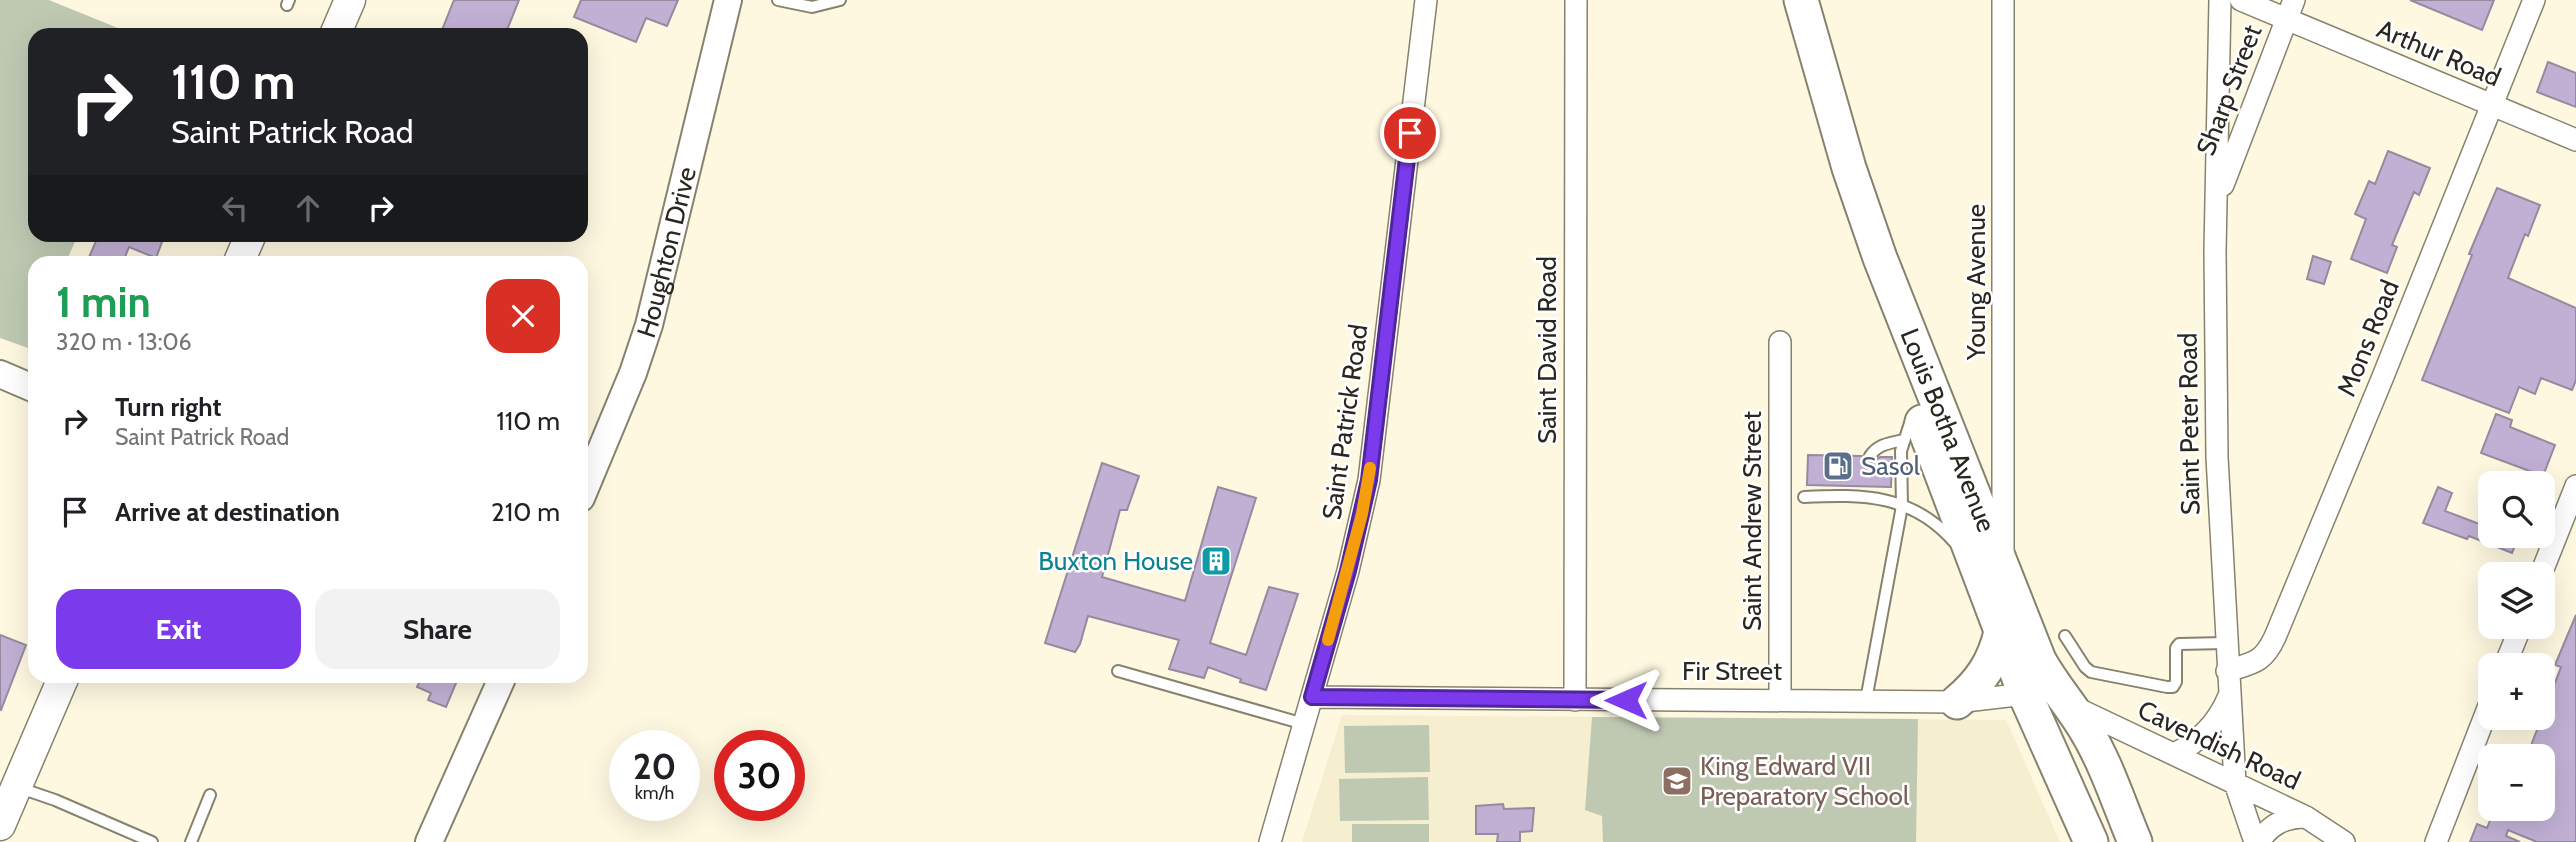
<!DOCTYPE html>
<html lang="en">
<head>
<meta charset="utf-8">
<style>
	:root { --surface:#fff; --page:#f2f2f2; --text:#202124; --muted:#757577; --accent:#7c3aed }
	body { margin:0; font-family:Cabin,sans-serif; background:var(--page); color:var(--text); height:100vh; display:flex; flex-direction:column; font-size:26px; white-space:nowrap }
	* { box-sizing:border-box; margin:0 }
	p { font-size:23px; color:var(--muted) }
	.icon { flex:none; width:38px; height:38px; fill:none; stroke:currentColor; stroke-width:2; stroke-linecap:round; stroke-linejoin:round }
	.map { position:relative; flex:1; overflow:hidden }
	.drawer { position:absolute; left:28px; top:256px; width:560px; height:427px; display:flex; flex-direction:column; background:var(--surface); border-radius:21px; box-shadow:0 7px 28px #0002 }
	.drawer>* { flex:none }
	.guide { position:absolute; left:28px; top:28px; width:560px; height:214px; border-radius:21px; box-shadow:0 7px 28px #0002; background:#202124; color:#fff; overflow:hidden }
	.controls { position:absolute; left:2478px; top:471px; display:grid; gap:14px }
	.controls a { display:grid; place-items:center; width:77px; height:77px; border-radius:14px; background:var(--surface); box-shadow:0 7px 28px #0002; font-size:35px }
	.speed { position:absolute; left:609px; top:730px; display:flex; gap:14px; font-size:35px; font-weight:700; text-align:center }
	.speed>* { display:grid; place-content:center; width:91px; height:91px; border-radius:50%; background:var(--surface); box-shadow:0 7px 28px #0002; line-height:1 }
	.speed small { font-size:18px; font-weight:400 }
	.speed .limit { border:10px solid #d22; background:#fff; color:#111 }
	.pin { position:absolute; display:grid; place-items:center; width:60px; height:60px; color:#fff; margin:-30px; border:4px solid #fff; border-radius:50%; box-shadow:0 2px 7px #0007 }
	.me { position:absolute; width:77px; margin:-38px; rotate:270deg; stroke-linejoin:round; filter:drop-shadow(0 0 5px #0008) }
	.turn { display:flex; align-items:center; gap:24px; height:147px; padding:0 28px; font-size:32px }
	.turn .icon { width:91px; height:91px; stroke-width:2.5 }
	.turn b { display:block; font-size:49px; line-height:60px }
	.lanes { display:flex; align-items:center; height:66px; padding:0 28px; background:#0003; justify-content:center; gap:35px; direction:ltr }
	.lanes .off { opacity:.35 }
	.round { display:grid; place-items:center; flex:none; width:74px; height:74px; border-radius:21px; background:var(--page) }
	.head { display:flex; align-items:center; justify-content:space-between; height:119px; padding:0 28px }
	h1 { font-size:42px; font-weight:800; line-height:52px; color:#1e9e55 }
	.primary-button { display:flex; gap:14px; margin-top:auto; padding:14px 28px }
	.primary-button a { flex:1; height:80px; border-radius:21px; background:var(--accent); color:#fff; font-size:28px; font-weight:800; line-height:80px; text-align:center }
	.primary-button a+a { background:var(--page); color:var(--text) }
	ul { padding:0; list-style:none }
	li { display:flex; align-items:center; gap:21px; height:91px; padding:0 28px }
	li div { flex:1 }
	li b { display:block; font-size:26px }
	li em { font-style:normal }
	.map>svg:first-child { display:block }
	.built { fill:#f5eecf }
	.green { fill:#bfc9b2 }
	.building { fill:#c1b0d4; stroke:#948b9e; stroke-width:2 }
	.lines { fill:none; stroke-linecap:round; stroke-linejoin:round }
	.service-casing { stroke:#87826e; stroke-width:14 }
	.minor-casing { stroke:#87826e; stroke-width:24 }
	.tertiary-casing { stroke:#87826e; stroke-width:30 }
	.secondary-casing { stroke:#87826e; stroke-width:33 }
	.primary-casing { stroke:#87826e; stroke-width:37 }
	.service { stroke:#fff; stroke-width:10 }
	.minor { stroke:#fff; stroke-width:21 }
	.tertiary { stroke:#fff; stroke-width:26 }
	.secondary { stroke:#fff; stroke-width:30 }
	.primary { stroke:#fff; stroke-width:33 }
	.route-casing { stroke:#51269a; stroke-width:18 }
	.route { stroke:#7c3aed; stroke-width:12 }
	.slow { stroke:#f59e0b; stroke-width:12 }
	.labels { text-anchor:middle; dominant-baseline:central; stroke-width:5; stroke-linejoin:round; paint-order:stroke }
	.street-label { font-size:26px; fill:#29271f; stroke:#fff }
	.service-label { font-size:26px; fill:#4e5e75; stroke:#fff; text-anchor:start }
	.culture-label { font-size:26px; fill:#0d838f; stroke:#fff; text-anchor:end }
	.education-label { font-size:26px; fill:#785e54; stroke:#fff; text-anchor:start }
</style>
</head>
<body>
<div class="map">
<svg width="2576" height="842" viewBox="0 0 2576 842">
	<rect width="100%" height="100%" fill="#fef8e1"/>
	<path class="built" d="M1342 715 2006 720 2060 842H1302Z"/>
	<path class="green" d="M0 0H49L135 35H35V234L78 235 66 262H35V333L28 348 0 338Z
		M1592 717 1918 719 1916 842H1603L1602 816 1585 810Z
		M1429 725 1430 772 1345 773 1344 726Z
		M1428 777 1429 820 1340 821 1339 779Z
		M1352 824H1429V842H1352Z"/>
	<path class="building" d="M454 0H519L505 35H440Z
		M581 0H678L667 26 646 18 636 42 574 17Z
		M2410 0H2494L2482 30Z
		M2548 62 2576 73V107L2537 92Z
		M2388 151 2430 168 2419 195 2414 192 2392 245 2397 247 2387 273 2351 259 2366 219 2355 214 2369 181 2375 184Z
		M2497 188 2540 205 2528 236 2525 234 2508 278 2576 308V380L2572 390 2541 378 2535 394 2519 387 2509 413 2422 380 2472 255 2469 254Z
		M99 234H165L156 258 129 247 123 262H87Z
		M2313 256 2331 262 2324 284 2307 279Z
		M2496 414 2512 420 2510 427 2555 445 2543 476 2481 453Z
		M1808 455 1862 456 1865 462 1870 464 1880 457H1892L1891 487 1807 485Z
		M1102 463 1139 476 1127 510H1120L1102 577 1185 601 1218 487 1256 498 1210 643 1246 655 1269 587 1298 594 1266 690 1240 682 1241 679 1208 667 1204 678 1169 669 1179 640 1088 616 1080 644 1075 652 1045 643Z
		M2438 487 2452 493 2445 511 2490 528V536H2519L2512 553 2469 536 2467 539 2423 523Z
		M2576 615V842H2537L2508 830 2506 836 2520 842H2470L2477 824 2487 828 2495 808H2543V756H2527L2561 667 2555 665Z
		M0 635 26 645 1 710H0Z
		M422 676H459L446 707 428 700 431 693 417 687Z
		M1503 804 1504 809 1534 808 1532 831 1520 832V842H1497L1498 834H1476V806Z"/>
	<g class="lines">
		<g class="service-casing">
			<path id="service" d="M778 0 812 7 840 0
				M287 5 289 0
				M1870 456C1878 444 1890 443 1904 440
				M1804 497C1863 494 1913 494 1955 543
				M2065 636 2085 667 2091 672 2167 687H2173L2176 682V648L2179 644 2225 643
				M1118 671 1304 724
				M1866 700 1902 506 1901 451 1912 417
				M20 788 55 800 152 842
				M191 842 210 795"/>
		</g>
		<g class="minor-casing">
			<path id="minor" d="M2220 0 2215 251 2217 457 2235 783 2255 842
				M2241 0 2576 140
				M2223 185 2294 0
				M2003 551V0
				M2541 574 2576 486
				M2505 665 2521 626
				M2227 671C2253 663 2263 663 2275 637L2382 379 2534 0
				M1312 697 1957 702 2025 694 2034 695
				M1780 699V342
				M1575 700 1576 0
				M2074 707 2306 817 2344 842
				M2174 754C2199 742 2218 723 2229 696
				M1270 842 1348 571 1369 480 1426 0
				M2259 842C2270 824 2285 817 2306 817
				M2436 842 2490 703"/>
		</g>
		<g class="tertiary-casing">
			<g id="tertiary">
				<path d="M0 374 35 389"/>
				<path id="s1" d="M581 498 633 373 649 325 728 0"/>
				<path d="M429 842 503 676"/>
			</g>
		</g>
		<g class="secondary-casing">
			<path id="secondary" d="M335 35 350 0
				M239 262 251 234
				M0 825 64 676"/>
		</g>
		<g class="primary-casing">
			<g id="primary">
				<path id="s2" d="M1801 0 1849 168 1880 258 2039 660C2052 684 2070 704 2084 727 2106 762 2119 804 2135 842"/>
				<path d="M1922 422 2025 694 2091 842"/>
				<path d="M1957 702C1981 682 1994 662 2001 632"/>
			</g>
		</g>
		<use href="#service" class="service"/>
		<use href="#minor" class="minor"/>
		<use href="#tertiary" class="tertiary"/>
		<use href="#secondary" class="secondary"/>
		<use href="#primary" class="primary"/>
	</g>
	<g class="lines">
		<g class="route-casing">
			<path id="route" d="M1410 133 1369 480 1348 571 1312 697 1626 700"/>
		</g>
		<use href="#route" class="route"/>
		<path class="slow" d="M1328 640 1362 514 1370 468"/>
	</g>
	<defs>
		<g id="fuel-square" transform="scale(1.575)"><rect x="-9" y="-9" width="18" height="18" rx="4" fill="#5c6f8a" stroke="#fff"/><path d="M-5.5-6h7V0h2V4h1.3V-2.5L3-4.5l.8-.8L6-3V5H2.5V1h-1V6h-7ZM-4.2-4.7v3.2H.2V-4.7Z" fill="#fff"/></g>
		<g id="building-square" transform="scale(1.575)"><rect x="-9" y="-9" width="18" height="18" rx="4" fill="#0f9aa8" stroke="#fff"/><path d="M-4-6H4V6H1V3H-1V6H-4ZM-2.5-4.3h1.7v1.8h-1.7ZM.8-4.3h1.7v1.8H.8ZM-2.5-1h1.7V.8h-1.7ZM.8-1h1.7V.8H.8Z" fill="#fff"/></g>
		<g id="school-square" transform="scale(1.575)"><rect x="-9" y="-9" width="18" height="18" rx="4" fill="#8d6e63" stroke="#fff"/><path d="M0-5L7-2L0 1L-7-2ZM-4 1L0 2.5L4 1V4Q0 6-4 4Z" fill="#fff"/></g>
	</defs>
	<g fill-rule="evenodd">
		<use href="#fuel-square" x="1838" y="466"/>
		<use href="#building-square" x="1216" y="561"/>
		<use href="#school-square" x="1677" y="781"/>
	</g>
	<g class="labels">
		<g class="street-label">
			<text transform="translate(2439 53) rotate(23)">Arthur Road</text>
			<text transform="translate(2229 90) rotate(-69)">Sharp Street</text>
			<text stroke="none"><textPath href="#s1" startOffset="261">Houghton Drive</textPath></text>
			<text transform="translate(1976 282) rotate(-90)">Young Avenue</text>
			<text transform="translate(2368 338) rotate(-68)">Mons Road</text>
			<text transform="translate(1547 350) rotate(-90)">Saint David Road</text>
			<text transform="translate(1345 422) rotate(-82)">Saint Patrick Road</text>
			<text transform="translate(2189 424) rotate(-91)">Saint Peter Road</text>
			<text stroke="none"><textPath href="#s2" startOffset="455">Louis Botha Avenue</textPath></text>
			<text transform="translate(1752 521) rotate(-90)">Saint Andrew Street</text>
			<text x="1732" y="671">Fir Street</text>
			<text transform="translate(2219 745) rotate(25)">Cavendish Road</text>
		</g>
		<g class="service-label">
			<text x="1861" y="466">Sasol</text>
		</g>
		<g class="culture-label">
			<text x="1193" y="561">Buxton House</text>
		</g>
		<g class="education-label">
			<text x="1700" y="766">King Edward VII<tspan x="1700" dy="30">Preparatory School</tspan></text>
		</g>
	</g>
</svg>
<div class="controls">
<a><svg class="icon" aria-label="search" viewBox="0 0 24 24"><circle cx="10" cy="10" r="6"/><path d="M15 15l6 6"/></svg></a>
<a><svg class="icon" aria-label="layers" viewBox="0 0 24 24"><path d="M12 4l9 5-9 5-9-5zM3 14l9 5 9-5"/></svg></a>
<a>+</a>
<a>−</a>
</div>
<div class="speed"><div>20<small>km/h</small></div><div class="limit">30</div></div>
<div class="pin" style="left:1410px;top:133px;background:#d93025"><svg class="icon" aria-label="arrive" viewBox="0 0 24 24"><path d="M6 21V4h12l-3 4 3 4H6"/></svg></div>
<svg class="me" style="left:1626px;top:700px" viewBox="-20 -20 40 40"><path d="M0-17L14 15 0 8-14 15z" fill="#7c3aed" stroke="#fff" stroke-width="4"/></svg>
<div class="guide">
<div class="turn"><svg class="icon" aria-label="right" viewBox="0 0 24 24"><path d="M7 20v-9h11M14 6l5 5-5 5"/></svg><div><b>110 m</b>Saint Patrick Road</div></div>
<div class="lanes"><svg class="icon off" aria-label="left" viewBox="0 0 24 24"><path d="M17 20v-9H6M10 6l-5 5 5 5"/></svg><svg class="icon off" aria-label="ahead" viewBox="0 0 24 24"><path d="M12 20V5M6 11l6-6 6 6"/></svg><svg class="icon" aria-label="right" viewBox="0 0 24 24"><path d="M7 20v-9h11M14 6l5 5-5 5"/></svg></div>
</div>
<section class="drawer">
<div class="head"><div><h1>1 min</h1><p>320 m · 13:06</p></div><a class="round" style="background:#d93025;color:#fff"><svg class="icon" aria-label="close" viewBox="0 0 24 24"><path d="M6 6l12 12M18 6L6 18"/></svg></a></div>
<ul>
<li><svg class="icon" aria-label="right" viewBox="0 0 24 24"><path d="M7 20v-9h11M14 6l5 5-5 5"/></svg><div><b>Turn right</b><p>Saint Patrick Road</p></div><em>110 m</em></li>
<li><svg class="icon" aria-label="arrive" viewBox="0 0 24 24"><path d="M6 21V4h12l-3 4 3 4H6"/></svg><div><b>Arrive at destination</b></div><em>210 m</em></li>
</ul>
<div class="primary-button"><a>Exit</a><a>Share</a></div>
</section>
</div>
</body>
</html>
